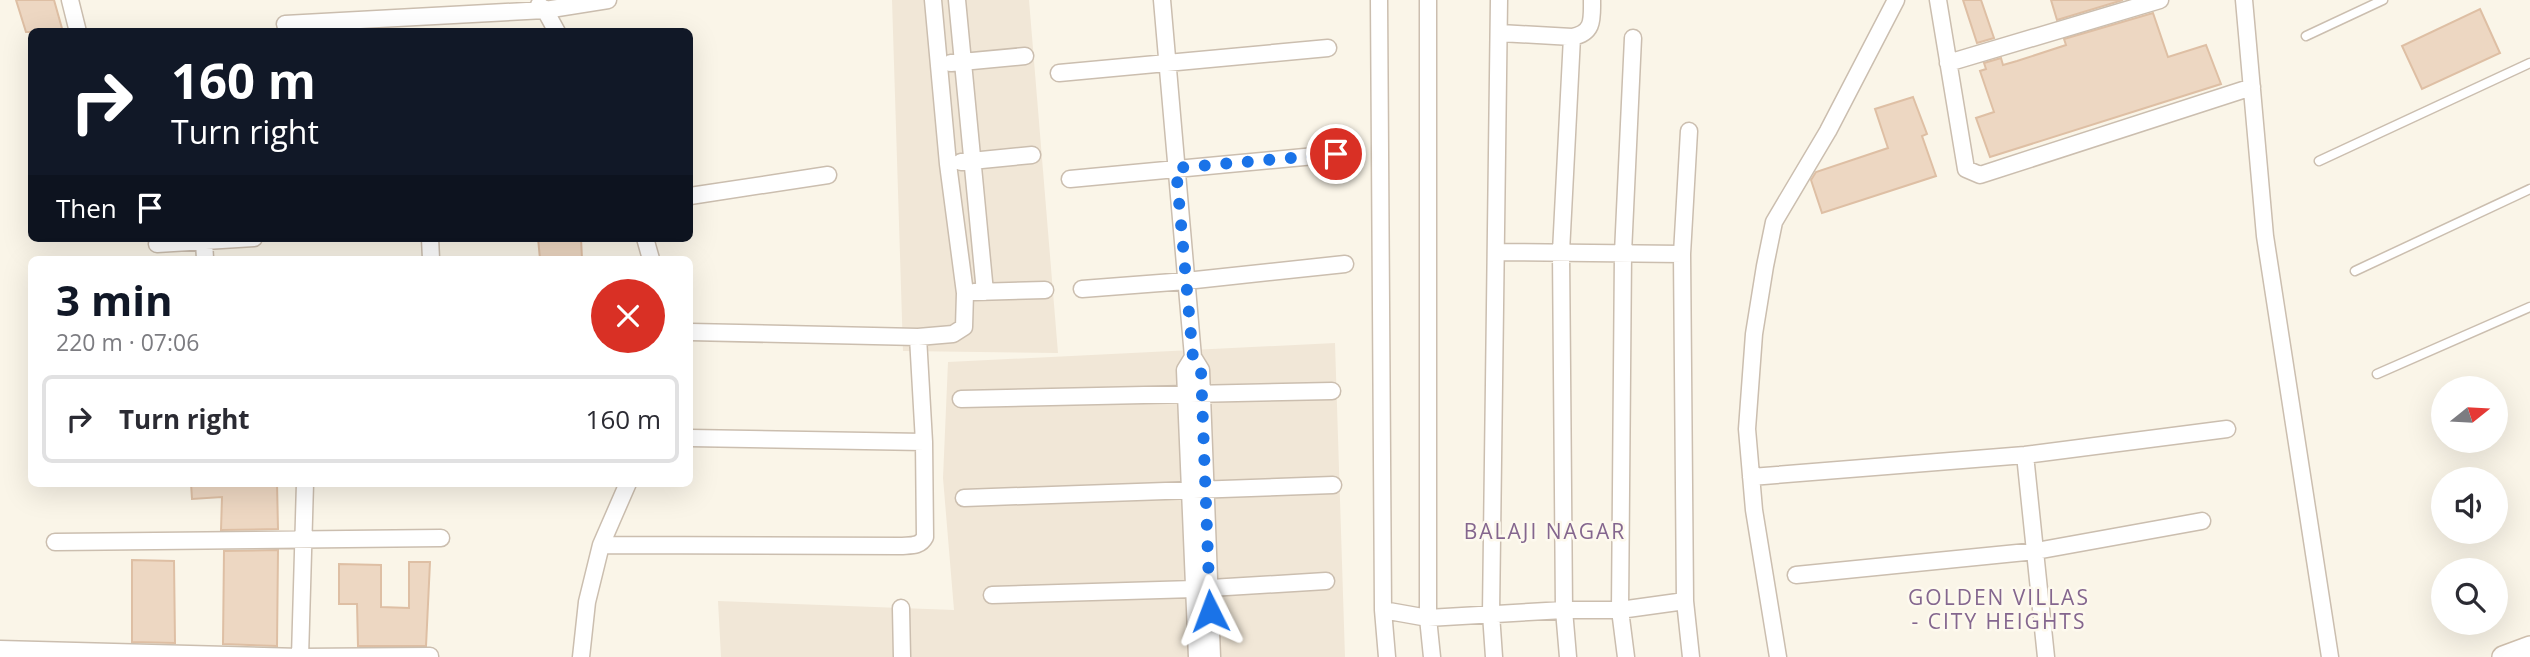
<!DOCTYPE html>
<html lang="en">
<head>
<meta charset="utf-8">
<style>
	:root { --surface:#fff; --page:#f2f2f3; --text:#2b2b33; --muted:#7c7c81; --line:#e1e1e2; --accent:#111827 }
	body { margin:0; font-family:"Open Sans",sans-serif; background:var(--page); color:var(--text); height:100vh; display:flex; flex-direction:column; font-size:26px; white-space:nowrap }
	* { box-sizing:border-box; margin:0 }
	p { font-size:23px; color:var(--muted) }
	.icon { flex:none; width:38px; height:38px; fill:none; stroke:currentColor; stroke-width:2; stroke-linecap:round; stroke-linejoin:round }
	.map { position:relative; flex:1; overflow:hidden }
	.sheet { position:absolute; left:28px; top:256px; width:665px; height:231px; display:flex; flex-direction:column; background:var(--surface); border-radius:10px; box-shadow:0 7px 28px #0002 }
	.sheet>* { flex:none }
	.guide { position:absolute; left:28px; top:28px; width:665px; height:214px; border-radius:10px; box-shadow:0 7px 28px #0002; background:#111827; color:#fff; overflow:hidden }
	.needle { width:46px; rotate:72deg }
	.fabs { position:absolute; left:2431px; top:376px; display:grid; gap:14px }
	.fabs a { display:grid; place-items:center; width:77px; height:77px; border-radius:50%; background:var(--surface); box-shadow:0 7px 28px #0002; font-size:35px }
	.pin { position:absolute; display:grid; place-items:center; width:60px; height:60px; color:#fff; margin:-30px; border:4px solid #fff; border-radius:50%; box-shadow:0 2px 7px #0007 }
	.me { position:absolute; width:77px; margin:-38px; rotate:357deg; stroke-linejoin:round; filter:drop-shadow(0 0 5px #0008) }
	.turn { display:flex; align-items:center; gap:24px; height:147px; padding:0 28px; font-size:32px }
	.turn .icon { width:91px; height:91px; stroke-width:2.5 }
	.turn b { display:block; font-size:49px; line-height:60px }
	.then { display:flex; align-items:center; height:66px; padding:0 28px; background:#0003; gap:14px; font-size:26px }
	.round { display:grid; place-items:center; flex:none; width:74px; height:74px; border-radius:37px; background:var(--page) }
	.overview { display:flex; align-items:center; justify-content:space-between; height:119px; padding:0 28px }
	h1 { font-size:42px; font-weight:700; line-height:52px; color:var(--accent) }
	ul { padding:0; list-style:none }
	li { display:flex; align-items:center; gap:21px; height:88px; margin:0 14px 10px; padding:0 14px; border:4px solid var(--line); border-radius:10px }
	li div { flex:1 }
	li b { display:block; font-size:26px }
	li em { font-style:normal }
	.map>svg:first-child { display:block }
	.residential { fill:#f1e7d7 }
	.building { fill:#edd7c2; stroke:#debfa4; stroke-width:2 }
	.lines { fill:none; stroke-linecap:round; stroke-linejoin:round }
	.service-casing { stroke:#cbbeaf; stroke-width:11 }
	.minor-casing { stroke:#cbbeaf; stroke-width:19 }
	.secondary-casing { stroke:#cebeac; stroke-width:24 }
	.service { stroke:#fff; stroke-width:8 }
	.minor { stroke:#fff; stroke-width:16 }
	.secondary { stroke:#fff; stroke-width:21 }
	.route { stroke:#1a73e8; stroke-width:12; stroke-dasharray:0 21.6 }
	.labels { text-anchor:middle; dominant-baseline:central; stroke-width:5; stroke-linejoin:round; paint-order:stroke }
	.neighbourhood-label { font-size:21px; letter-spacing:2px; fill:#84668e; stroke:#fdf9ee }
</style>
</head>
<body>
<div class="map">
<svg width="2530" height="657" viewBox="0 0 2530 657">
	<rect width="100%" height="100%" fill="#faf5e8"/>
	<path class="residential" d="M892 0H1029L1058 353 903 351Z
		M1335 343 1345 657H721L718 601 954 610 943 478 948 362Z"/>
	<path class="building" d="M16 0H54L63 32H26Z
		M1963 0H1981L1994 38 1977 43Z
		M2051 0H2123L2057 20Z
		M2480 9 2500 53 2422 89 2402 46Z
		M2153 13 2168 57 2206 45 2221 84 1990 157 1976 118 1994 112 1980 71 1986 69 1984 63 2001 58 2003 65 2017 61 2066 45 2064 39Z
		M1913 97 1927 134 1922 136 1936 176 1822 213 1811 180 1816 172 1888 148 1875 109Z
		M538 238H581L582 259H540Z
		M191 483H277L278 529 221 530 222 497 192 499Z
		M278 550 277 646 223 644 224 551Z
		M132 560 174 561 175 643 132 642Z
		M409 562H430L426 646H358L357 604H339V564L381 565V607L409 608Z"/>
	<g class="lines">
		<g class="service-casing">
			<path id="service" d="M2306 36 2383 0
				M2319 161 2530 63
				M2355 271 2530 189
				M2377 374 2530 307"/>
		</g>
		<g class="minor-casing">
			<path id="minor" d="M70 0 78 32
				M957 0 985 292
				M1162 0 1193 357 1201 370 1212 657
				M1379 0 1383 610 1387 657
				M1428 0V618L1432 657
				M1938 0 1966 169 1980 175 2252 87
				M2244 0 2265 236 2330 657
				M539 5 545 10 557 32
				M285 24 545 10 608 0
				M1500 33 1572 37C1594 33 1592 19 1592 0
				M951 63 1025 56
				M1948 63 2160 0
				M1059 73 1328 48
				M1689 131 1682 254 1685 601 1691 657
				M961 162 1032 155
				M1070 179 1336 154
				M690 196 828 175
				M430 238 431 259
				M645 238 651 259
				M204 241 205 259
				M157 244 254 238
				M1496 252 1682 254
				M1082 289 1186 281 1345 264
				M974 292 1045 290
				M690 332 918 337 953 334 964 327 965 293 948 164 933 0
				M1193 357 1185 370 1197 657
				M961 399 1332 391
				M690 438 924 442
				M2025 455 2046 657
				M1751 477 2025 455 2227 429
				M964 498 1333 485
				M55 542 441 538
				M601 545 900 546C910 545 920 547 925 537L924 442 918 337
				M1796 575 2036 551 2202 521
				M992 595 1194 589 1326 581
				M901 608 902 657
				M1383 610 1428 618 1564 610H1620L1685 601
				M0 649 300 657 430 656
				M300 657 305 483
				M581 657 587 602 601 545 628 483
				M1494 657 1491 614 1499 0
				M1568 657 1564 610 1561 252 1572 37
				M1626 657 1620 610 1623 253 1633 38
				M1778 657 1754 510 1747 429 1754 334 1765 266 1774 222 1828 131 1896 0"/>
		</g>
		<g class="secondary-casing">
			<path id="secondary" d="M2503 657 2530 647"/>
		</g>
		<use href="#service" class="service"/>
		<use href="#minor" class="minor"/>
		<use href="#secondary" class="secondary"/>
	</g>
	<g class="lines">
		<path class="route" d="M1210 611 1201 370 1193 358 1176 168 1336 154"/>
	</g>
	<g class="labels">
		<g class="neighbourhood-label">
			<text x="1545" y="531">BALAJI NAGAR</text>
			<text x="1999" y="597">GOLDEN VILLAS<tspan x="1999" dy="24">- CITY HEIGHTS</tspan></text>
		</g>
	</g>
</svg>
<div class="fabs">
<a><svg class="needle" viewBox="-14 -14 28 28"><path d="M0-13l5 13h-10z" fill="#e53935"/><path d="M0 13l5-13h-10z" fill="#7c7c81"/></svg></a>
<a><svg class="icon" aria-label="sound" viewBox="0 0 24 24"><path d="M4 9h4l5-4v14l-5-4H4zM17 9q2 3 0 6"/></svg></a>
<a><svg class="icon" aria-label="search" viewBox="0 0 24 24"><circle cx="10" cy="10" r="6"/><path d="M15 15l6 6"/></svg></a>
</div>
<div class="pin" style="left:1336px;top:154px;background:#d93025"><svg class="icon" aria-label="arrive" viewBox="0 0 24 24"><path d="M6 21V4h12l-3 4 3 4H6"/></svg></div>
<svg class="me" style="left:1210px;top:611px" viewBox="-20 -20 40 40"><path d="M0-17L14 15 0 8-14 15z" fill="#1a73e8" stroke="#fff" stroke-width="4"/></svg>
<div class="guide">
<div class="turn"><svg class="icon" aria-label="right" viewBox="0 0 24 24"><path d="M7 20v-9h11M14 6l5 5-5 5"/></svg><div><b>160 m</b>Turn right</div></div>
<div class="then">Then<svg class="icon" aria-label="arrive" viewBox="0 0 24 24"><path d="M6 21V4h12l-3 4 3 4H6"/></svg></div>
</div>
<section class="sheet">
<div class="overview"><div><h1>3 min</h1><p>220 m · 07:06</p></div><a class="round" style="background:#d93025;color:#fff"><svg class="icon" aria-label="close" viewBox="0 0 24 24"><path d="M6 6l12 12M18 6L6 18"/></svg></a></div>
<ul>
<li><svg class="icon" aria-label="right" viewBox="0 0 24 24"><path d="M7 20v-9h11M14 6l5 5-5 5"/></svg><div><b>Turn right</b></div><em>160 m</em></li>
</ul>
</section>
</div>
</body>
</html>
